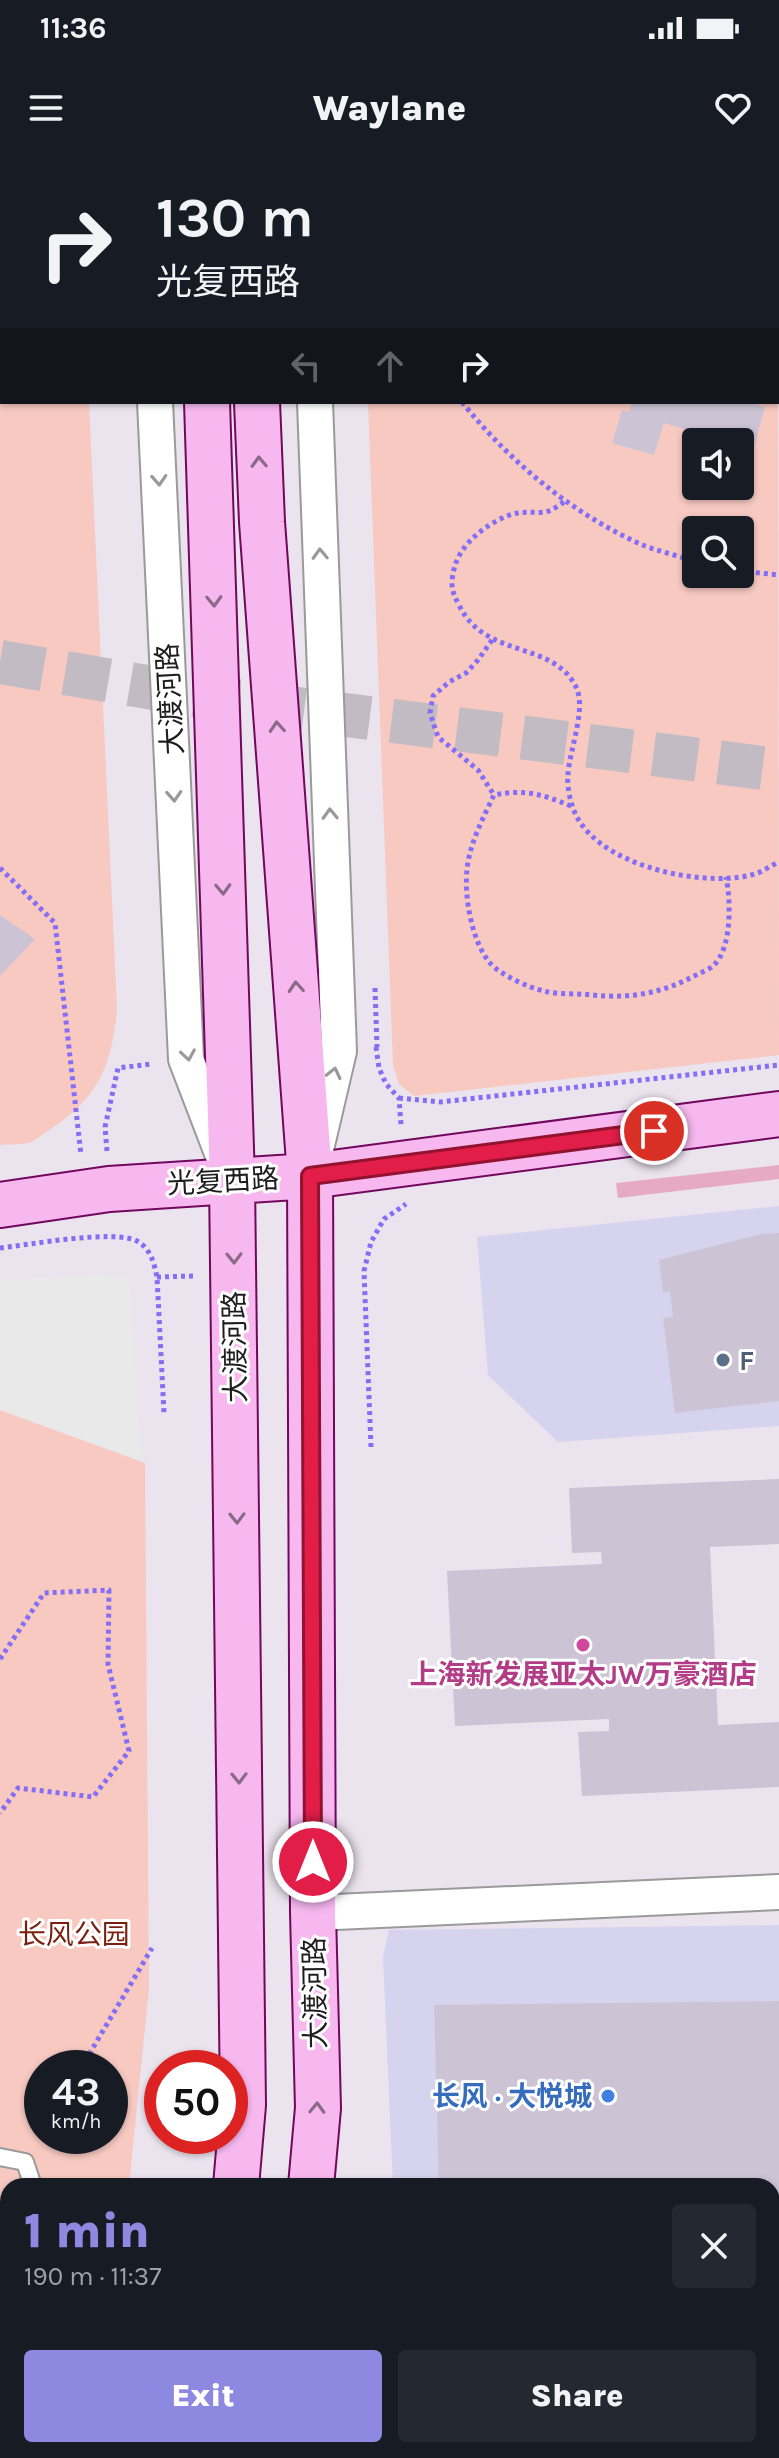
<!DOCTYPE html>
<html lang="en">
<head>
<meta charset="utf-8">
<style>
	:root { --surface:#171b24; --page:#242831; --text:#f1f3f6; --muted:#9ea1a6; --accent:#8d88e0 }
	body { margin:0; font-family:Karla,"Noto Sans SC",sans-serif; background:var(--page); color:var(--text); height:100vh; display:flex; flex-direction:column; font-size:30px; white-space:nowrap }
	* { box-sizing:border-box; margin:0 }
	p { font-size:26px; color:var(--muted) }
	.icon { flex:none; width:44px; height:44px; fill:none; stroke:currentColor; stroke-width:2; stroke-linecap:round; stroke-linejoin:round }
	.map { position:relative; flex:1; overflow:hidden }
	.details { position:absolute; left:0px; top:2018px; width:780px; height:280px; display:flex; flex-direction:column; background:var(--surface); border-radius:24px 24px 0 0; box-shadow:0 2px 6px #0004 }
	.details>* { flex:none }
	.guide { position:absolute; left:0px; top:0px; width:780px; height:244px; box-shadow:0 2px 6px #0004; background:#171b24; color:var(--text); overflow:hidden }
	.tools { position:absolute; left:682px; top:268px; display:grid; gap:16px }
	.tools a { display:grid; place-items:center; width:72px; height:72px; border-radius:8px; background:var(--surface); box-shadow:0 2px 6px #0004; font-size:40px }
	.speed { position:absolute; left:24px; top:1890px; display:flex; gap:16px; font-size:40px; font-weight:700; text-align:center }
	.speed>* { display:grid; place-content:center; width:104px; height:104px; border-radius:50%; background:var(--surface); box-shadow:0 2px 6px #0004; line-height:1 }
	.speed small { font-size:20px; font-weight:400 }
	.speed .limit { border:12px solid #d22; background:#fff; color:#111 }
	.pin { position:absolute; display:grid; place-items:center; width:68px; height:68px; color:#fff; margin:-34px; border:4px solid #fff; border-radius:50%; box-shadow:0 2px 8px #0007 }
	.me { position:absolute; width:88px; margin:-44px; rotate:0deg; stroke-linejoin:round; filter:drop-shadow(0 0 6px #0008) }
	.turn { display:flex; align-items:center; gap:28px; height:168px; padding:0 24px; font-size:36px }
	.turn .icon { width:104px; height:104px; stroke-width:2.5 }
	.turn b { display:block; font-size:56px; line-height:68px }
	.lanes { display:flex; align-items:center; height:76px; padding:0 24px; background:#0003; justify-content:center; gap:40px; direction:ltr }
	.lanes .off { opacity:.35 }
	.round { display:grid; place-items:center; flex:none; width:84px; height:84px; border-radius:8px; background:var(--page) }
	.headline { display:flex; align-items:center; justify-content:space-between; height:136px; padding:0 24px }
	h1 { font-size:48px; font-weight:800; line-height:60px; color:var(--accent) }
	.button { display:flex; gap:16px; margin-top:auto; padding:16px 24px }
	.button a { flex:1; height:92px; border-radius:8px; background:var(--accent); color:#fff; font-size:32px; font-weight:800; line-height:92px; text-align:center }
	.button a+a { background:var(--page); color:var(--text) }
	.status { display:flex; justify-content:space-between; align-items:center; height:56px; padding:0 40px; background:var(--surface); direction:ltr }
	.status svg { height:22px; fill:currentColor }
	header { display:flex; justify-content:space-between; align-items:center; height:104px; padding:0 24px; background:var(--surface); font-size:36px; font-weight:800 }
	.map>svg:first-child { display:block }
	.commercial { fill:#d6d3ef }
	.grass { fill:#e7aac4 }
	.park { fill:#f7c9c1; fill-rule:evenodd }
	.parking { fill:#e9e9e9 }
	.water { fill:#cbdba5 }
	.building { fill:#ccc4d5 }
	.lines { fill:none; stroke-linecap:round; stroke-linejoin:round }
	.highway-tunnel { stroke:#c2bbc4; stroke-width:44; stroke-dasharray:44 22; stroke-linecap:butt }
	.lane-casing { stroke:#9a9a9a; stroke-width:20 }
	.street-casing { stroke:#9a9a9a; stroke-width:38 }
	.secondary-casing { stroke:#71085e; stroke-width:48 }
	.path { stroke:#856df5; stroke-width:5; stroke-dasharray:4 4; stroke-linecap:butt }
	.lane { stroke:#fff; stroke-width:16 }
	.street { stroke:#fff; stroke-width:34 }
	.secondary { stroke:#f7b8f0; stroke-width:44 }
	.oneway { stroke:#8a6a86 }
	.oneway2 { stroke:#999 }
	.route-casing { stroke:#92132f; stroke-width:20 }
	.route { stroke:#e11d48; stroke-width:14 }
	.service-dot { fill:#5c6f8a; stroke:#fff; stroke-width:3 }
	.hotel-dot { fill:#d1479c; stroke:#fff; stroke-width:3 }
	.shop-dot { fill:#3f7fe0; stroke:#fff; stroke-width:3 }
	.labels { text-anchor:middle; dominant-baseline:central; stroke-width:6; stroke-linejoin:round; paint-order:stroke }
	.street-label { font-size:28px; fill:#1d1d1d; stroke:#fff }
	.service-label { font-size:28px; font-weight:bold; fill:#4e5e75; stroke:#fff; text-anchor:start }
	.hotel-label { font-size:28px; font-weight:bold; fill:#b23c85; stroke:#fff }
	.park-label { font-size:28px; fill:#781f0f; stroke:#fff }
	.shop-label { font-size:28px; font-weight:bold; fill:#366cbe; stroke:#fff; text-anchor:end }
</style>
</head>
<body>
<div class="status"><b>11:36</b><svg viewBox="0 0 49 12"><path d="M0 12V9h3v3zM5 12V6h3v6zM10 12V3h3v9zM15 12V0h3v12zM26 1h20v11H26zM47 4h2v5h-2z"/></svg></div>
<header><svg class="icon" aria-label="menu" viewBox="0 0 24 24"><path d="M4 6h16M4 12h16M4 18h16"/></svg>Waylane<svg class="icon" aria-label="heart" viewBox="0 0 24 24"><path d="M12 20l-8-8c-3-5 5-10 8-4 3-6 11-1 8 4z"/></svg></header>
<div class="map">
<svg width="779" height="2298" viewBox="0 0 779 2298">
	<rect width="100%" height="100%" fill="#ebe3ee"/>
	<path class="commercial" d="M779 1046V1266L558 1282 488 1215 477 1077Z
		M779 1765V2298H359L361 2290H772V2026H393L383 1797 389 1770Z"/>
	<path class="grass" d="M779 1005V1019L618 1038 616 1023Z"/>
	<path class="park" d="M0 0H78V2H2V242H89L117 849C112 904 99 937 52 968 45 972 38 979 31 982 22 985 10 984 0 985Z
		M359 0H694V2H360Z
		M778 70 779 895 414 936 399 924 393 905 368 242H778ZM696 282H740V326H696ZM696 370H740V414H696Z
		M0 1250 145 1303 149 1828 129 2026H8V2290H105L104 2298H0ZM42 1908H110V1976H42Z"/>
	<path class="parking" d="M129 1113 141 1301 0 1250V1121Z"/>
	<path class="water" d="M8 2123V2278L0 2281V2129Z"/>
	<path class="building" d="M632 242H748L765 247 753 290 740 286V282H726L664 263 654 295 612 283 622 250 629 252Z
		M0 755 35 779 0 816Z
		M779 1073V1241L675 1253 663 1158 673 1157 670 1131 663 1132 659 1100 761 1074Z
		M779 1319V1384L710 1387 718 1565 779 1562V1627L582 1636 578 1572 609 1571V1559L455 1566 447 1411 602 1404 601 1392 572 1393 569 1328Z
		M779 1841V2126L772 2124V2026H439L434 1845Z
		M772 2206 779 2207V2298H422L423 2290H772Z"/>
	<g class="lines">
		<path class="highway-tunnel" d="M0 502 212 538 779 610"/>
		<g class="lane-casing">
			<path id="lane" d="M0 1997 25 2002 33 2026
				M25 2298 28 2290"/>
		</g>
		<g class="street-casing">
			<path id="street" d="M144 0V2
				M305 0V2
				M155 242 186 899 224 998
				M315 242 339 891 316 989
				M313 1753 779 1732"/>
		</g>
		<g class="secondary-casing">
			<path id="secondary" d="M196 0V2
				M246 0V2
				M207 242 232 1020 243 1945 236 2026
				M257 242 262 362 310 1016 313 1753 318 1948 311 2026
				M0 1045 109 1029 310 1016 779 954
				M197 2298 198 2290
				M274 2298 275 2290"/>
		</g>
		<path class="path" d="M8 0 9 2
			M420 2V0
			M0 225 2 222
			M462 242C509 301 569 351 638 383 656 391 677 395 696 402
			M564 342C559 345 554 349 549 351 539 354 528 351 518 353 508 354 494 362 485 368 466 382 453 398 452 423 452 432 455 437 459 445 485 499 550 480 575 525 588 547 569 590 568 615 567 623 569 636 572 645 589 704 698 728 751 715 761 713 770 706 779 702
			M740 411 779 415
			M492 480 478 500 466 513 449 522 433 536 430 553 438 577 478 610 494 635
			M571 646C541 634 526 629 494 635 483 658 469 685 467 710 464 737 472 782 490 803 499 814 529 828 544 831 559 835 577 833 592 835 631 839 663 833 698 814 702 812 710 809 714 805 732 787 731 741 726 717
			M0 708 55 763 81 995
			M375 828 377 887
			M376 887 379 908 386 924 399 938 401 965
			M399 938 440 942 779 905
			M107 991 105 967 118 908 151 904
			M0 1088C28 1085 114 1069 137 1081 151 1089 154 1103 157 1117L164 1253
			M157 1117 195 1116
			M371 1287 364 1111 371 1082 384 1059 406 1044
			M0 1499 44 1433 109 1430 108 1504 129 1591 93 1637 18 1628 0 1653
			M81 1908 152 1788"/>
		<use href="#lane" class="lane"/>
		<use href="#street" class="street"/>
		<use href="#secondary" class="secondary"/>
	</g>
	<defs><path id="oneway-chevron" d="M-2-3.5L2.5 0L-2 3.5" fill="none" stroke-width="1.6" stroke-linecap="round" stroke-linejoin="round" transform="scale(2)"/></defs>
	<g class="oneway">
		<use href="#oneway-chevron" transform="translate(259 302) rotate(-92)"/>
		<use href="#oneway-chevron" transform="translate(214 441) rotate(88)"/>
		<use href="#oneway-chevron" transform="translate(277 567) rotate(-94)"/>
		<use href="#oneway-chevron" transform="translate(223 729) rotate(88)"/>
		<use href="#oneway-chevron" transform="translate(296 827) rotate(-94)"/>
		<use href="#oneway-chevron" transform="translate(234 1098) rotate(89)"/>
		<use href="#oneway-chevron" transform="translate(237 1358) rotate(89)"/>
		<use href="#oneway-chevron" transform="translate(239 1618) rotate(89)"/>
		<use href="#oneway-chevron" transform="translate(317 1948) rotate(-88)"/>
	</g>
	<g class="oneway2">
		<use href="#oneway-chevron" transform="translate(159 320) rotate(87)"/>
		<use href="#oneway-chevron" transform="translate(320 394) rotate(-92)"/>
		<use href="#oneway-chevron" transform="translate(174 636) rotate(87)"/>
		<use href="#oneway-chevron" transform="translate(330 654) rotate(-92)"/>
		<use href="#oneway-chevron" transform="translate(188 895) rotate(81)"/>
		<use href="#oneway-chevron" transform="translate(334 913) rotate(-77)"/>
	</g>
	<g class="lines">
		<g class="route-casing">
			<path id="route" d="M313 1702 310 1016 654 971"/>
		</g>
		<use href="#route" class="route"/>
	</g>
	<circle class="service-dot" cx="723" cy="1200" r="8"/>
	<circle class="hotel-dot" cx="583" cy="1485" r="8"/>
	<circle class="shop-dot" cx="608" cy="1936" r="8"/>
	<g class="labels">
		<g class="street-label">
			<text transform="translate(170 539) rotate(-93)">大渡河路</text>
			<text transform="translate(223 1021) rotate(-3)">光复西路</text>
			<text transform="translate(235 1187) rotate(-91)">大渡河路</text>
			<text transform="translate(315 1833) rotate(-91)">大渡河路</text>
		</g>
		<g class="service-label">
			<text x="739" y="1200">F</text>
		</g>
		<g class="hotel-label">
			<text x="583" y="1514">上海新发展亚太JW万豪酒店</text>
		</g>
		<g class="park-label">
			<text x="74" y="1774">长风公园</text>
		</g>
		<g class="shop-label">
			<text x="592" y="1936">长风 · 大悦城</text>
		</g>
	</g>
</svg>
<div class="tools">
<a><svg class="icon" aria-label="sound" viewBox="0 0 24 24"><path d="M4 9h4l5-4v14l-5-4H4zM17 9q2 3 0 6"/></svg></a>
<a><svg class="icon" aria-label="search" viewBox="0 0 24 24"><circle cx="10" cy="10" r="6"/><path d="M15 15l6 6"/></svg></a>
</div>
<div class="speed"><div>43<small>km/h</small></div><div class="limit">50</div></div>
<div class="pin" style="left:654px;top:971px;background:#d93025"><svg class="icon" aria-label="arrive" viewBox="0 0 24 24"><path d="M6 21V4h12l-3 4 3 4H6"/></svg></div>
<svg class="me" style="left:313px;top:1702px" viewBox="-20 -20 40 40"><circle r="17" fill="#e11d48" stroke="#fff" stroke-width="3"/><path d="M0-11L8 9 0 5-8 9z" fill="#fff"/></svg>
<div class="guide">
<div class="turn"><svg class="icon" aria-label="right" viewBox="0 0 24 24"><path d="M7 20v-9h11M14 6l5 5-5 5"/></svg><div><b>130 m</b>光复西路</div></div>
<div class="lanes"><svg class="icon off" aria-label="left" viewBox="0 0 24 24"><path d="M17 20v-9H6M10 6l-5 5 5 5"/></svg><svg class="icon off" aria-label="ahead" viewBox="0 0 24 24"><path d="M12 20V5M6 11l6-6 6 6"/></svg><svg class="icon" aria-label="right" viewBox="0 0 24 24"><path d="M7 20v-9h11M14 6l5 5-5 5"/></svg></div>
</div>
<section class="details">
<div class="headline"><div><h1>1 min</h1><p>190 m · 11:37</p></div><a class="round"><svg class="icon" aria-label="close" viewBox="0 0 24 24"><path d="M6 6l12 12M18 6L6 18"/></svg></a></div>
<div class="button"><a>Exit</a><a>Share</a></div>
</section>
</div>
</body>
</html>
